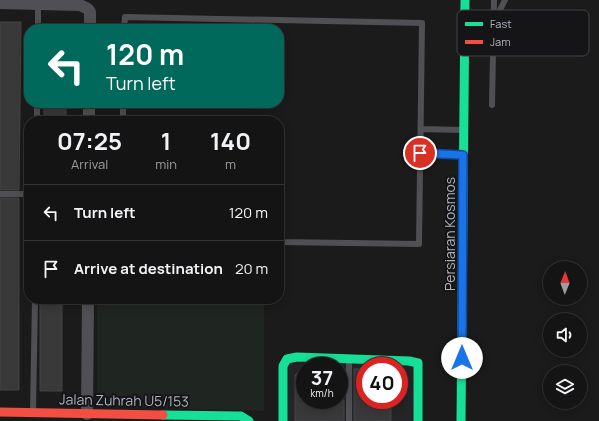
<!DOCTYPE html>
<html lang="en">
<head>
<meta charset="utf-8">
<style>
	:root { --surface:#141414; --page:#212122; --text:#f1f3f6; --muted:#9d9ea0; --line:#333334 }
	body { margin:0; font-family:Manrope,sans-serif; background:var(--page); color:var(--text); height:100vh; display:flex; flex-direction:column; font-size:15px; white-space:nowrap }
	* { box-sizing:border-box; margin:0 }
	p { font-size:13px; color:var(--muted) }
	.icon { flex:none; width:22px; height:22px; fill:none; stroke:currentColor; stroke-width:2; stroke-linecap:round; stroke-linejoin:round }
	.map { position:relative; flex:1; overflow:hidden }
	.details { position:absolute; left:24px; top:116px; width:260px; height:188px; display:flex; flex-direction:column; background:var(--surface); border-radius:16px; box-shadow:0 2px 10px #0003,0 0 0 1px var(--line) }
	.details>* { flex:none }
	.top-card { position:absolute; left:24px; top:24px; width:260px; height:84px; border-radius:16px; box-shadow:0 2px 10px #0003,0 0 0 1px var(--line); background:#00695c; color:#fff; overflow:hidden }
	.needle { width:26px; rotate:1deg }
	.tools { position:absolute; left:543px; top:261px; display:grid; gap:8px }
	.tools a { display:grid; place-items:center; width:44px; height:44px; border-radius:50%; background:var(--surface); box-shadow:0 2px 10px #0003,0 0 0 1px var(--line); font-size:20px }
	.speed { position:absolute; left:296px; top:357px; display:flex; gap:8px; font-size:20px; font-weight:700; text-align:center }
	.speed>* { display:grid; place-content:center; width:52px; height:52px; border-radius:50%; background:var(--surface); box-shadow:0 2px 10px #0003,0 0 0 1px var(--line); line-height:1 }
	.speed small { font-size:10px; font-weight:400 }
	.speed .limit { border:6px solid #d22; background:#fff; color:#111 }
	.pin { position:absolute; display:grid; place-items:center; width:34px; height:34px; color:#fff; margin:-17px; border:2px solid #fff; border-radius:50%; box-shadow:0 1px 4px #0007 }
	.me { position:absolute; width:44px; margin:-22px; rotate:0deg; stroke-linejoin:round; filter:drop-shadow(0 0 3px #0008) }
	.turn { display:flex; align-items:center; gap:14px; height:84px; padding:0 16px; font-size:18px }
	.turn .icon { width:52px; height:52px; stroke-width:2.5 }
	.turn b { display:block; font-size:28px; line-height:34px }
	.eta { display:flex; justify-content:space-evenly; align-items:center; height:68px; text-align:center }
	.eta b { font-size:24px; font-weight:700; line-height:28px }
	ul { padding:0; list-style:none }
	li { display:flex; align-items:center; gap:12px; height:56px; padding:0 16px; border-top:1px solid var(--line) }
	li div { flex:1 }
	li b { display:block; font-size:15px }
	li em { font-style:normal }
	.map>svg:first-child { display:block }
	.built { fill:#252528; fill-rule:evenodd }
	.green { fill:#1f2520 }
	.building { fill:#39393a; stroke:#444447 }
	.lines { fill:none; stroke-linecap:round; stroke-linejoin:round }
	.lane { stroke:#505054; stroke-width:6 }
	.street { stroke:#505054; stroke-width:12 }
	.fast { stroke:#16e098; stroke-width:9 }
	.jam { stroke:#f24e42; stroke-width:9 }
	.route-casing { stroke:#114b97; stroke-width:10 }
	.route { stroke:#1a73e8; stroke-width:7 }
	.labels { text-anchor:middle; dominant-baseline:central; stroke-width:4; stroke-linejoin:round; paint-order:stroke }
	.street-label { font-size:14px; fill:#aeb2ba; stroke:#151517 }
	.key { fill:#151517; stroke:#434448; stroke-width:1 }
	.key-label { font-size:11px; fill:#aeb2ba }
</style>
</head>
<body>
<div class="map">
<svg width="599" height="421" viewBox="0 0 599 421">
	<rect width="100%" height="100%" fill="#1b1b1b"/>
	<path class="built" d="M289 363 414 365 413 421H287ZM305 366H339V400H305ZM365 366H399V400H365Z"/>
	<path class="green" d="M97 299H264V411L97 407Z"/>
	<path class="building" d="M0 22H21L19 190H0Z
		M44 103H66V121H44Z
		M0 198H19V390H0Z
		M40 299H62V391H40Z
		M303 367H305V400H344V421H295V375Z
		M354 369H365V400H391V421H354Z"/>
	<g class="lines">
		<path class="lane" d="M494 22 505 0
			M38 29V4
			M124 29 125 17 422 23 419 244 280 242 281 191H279
			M492 105 494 0
			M37 121V103
			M123 121V103
			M421 129 463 130
			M420 153 462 155
			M0 194H29
			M33 411 35 299
			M349 421V361"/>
		<path class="street" d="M0 3 80 5 88 9 90 12V29
			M89 121V103
			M87 414 88 299"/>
		<path class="fast" d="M163 415 241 416 249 421
			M283 421V366L287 359 297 357 409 361 418 363V421
			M461 421 465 0"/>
		<path class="jam" d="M0 412 163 415"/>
	</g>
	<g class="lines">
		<g class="route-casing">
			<path id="route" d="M420 153 463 155 462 358"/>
		</g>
		<use href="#route" class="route"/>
	</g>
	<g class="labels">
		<g class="street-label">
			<text transform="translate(449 234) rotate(-90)">Persiaran Kosmos</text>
			<text transform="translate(124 400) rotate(1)">Jalan Zuhrah U5/153</text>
		</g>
	</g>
	<rect x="457" y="10" width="132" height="46" rx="6" class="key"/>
	<rect x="465" y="22" width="18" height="4" fill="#16e098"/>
	<rect x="465" y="40" width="18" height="4" fill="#f24e42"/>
	<g class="key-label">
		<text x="490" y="28">Fast</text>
		<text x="490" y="46">Jam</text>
	</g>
</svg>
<div class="tools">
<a><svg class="needle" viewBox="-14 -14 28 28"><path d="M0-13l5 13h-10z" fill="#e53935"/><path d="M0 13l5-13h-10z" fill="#9d9ea0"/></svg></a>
<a><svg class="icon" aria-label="sound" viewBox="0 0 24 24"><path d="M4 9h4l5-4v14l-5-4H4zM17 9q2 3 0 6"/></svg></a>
<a><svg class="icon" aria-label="layers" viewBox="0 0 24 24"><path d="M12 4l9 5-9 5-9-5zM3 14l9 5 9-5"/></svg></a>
</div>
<div class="speed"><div>37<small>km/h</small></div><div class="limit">40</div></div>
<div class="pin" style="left:420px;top:153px;background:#d93025"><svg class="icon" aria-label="arrive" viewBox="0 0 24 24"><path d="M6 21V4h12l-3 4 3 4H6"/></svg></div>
<svg class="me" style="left:462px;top:358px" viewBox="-20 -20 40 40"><circle r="19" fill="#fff"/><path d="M0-13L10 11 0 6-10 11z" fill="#1a73e8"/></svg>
<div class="top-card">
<div class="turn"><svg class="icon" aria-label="left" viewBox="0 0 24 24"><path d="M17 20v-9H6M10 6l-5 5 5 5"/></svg><div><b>120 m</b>Turn left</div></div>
</div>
<section class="details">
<div class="eta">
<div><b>07:25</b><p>Arrival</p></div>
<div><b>1</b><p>min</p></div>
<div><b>140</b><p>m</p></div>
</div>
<ul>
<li><svg class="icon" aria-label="left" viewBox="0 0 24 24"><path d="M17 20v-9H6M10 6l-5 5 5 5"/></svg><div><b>Turn left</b></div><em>120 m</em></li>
<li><svg class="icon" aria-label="arrive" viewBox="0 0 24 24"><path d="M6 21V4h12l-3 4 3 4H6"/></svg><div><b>Arrive at destination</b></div><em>20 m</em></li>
</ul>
</section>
</div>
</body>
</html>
